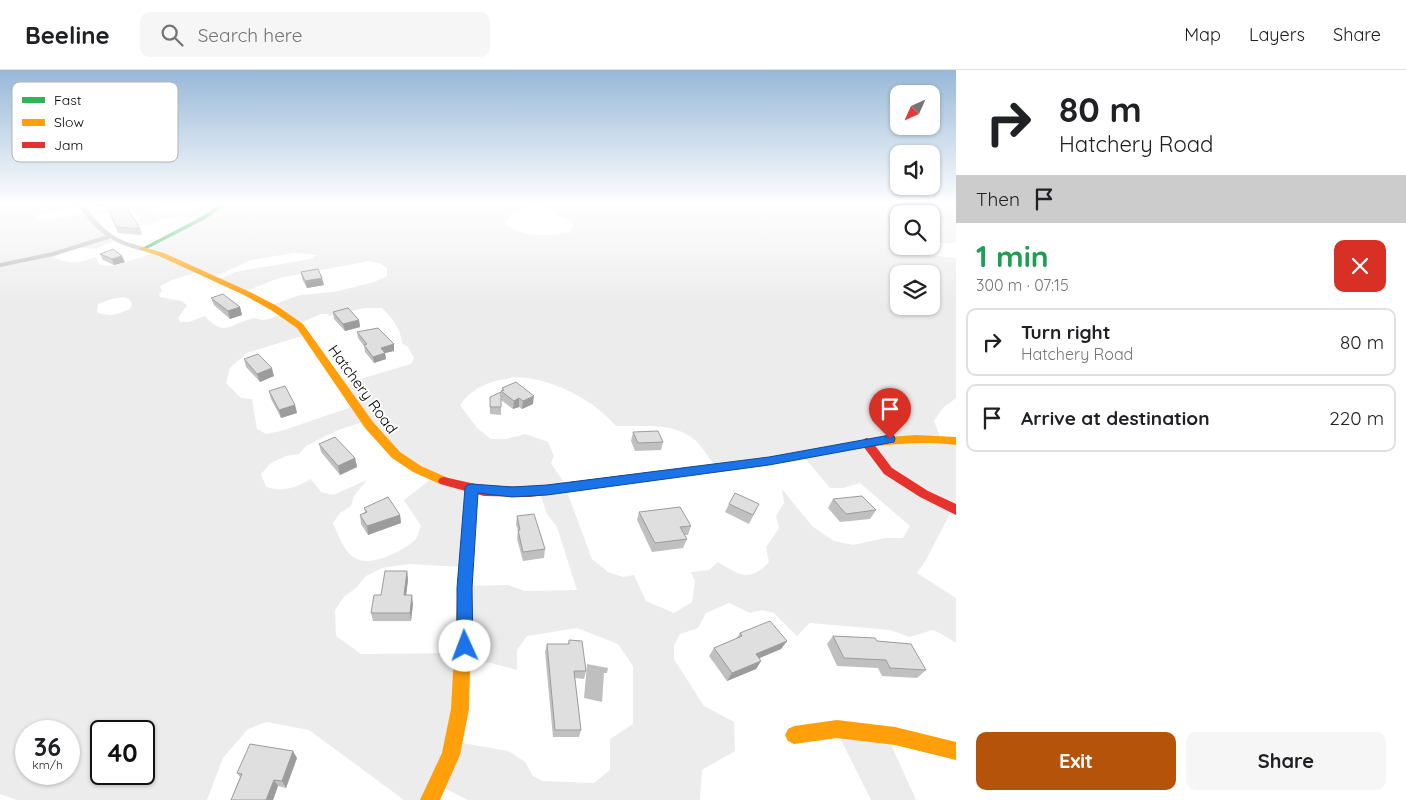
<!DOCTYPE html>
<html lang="en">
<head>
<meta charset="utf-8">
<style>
	:root { --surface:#fff; --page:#f6f6f6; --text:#202124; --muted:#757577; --line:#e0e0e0; --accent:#b45309 }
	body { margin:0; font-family:Quicksand,sans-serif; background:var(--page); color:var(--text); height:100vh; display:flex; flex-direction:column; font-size:19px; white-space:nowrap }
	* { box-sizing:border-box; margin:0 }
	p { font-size:16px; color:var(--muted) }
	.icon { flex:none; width:28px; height:28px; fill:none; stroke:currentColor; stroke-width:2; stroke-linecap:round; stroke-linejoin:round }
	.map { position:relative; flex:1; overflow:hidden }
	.panel { display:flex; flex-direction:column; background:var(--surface); width:450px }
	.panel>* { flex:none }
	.hud { background:#fff; color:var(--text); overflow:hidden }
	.needle { width:32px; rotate:225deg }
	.buttons { position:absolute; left:890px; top:15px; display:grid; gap:10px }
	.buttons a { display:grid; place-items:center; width:50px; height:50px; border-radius:10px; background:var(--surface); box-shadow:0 1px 4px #0004; font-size:25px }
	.speed { position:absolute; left:15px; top:650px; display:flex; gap:10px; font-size:25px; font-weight:700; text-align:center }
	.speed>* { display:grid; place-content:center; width:65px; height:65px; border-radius:50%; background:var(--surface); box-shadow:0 1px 4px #0004; line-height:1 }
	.speed small { font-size:12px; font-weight:400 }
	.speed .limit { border:2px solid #111; border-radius:8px; background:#fff; color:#111 }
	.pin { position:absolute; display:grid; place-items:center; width:42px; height:42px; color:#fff; margin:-51px -21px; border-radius:50% 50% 50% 0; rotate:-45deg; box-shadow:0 0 5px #0007 }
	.pin .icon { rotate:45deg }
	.me { position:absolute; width:55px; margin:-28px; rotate:358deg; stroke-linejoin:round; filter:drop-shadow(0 0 4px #0008) }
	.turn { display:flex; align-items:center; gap:18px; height:105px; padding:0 20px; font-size:22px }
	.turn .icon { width:65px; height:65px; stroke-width:2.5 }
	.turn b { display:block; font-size:35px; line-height:42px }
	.then { display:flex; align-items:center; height:48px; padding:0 20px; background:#0003; gap:10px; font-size:19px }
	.round { display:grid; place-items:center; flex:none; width:52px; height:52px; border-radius:10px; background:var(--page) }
	.overview { display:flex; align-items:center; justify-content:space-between; height:85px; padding:0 20px }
	h1 { font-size:30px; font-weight:700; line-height:38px; color:#1e9e55 }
	.cta { display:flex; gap:10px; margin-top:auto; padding:10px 20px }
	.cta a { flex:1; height:58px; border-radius:10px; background:var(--accent); color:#fff; font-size:20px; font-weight:700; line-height:58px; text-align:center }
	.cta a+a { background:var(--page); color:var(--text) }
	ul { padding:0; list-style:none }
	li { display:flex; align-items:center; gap:15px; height:68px; margin:0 10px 8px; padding:0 10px; border:2px solid var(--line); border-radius:10px }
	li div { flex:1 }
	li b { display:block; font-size:19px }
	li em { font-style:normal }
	header { display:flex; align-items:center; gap:30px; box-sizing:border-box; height:70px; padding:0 25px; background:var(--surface); border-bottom:1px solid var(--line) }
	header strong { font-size:24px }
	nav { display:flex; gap:28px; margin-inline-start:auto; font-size:18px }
	.search { width:350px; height:45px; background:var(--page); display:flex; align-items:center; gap:12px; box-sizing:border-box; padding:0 18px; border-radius:10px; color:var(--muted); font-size:19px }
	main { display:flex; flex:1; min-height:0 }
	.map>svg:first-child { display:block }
	.green { fill:#ececec; fill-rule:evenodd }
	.water { fill:#bfbfbf }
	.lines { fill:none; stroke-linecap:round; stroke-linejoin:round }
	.lane { stroke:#bebebe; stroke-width:4 }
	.street { fill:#bebebe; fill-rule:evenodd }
	.fast { fill:#30b455; fill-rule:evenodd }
	.slow { fill:#ff9f0a; fill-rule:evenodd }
	.jam { fill:#e5322d; fill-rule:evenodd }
	.wall { fill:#c0c0c0 }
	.shaded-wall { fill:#9c9c9c }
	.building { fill:#dfdfdf; stroke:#9c9c9c }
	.route { fill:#1a73e8; stroke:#114b97 }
	.labels { text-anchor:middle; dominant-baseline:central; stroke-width:4; stroke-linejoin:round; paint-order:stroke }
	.street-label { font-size:15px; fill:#000; stroke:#fff }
	.key { fill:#fff; stroke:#b2b2b2; stroke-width:1 }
	.key-label { font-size:14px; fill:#000 }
</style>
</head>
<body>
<header>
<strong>Beeline</strong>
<div class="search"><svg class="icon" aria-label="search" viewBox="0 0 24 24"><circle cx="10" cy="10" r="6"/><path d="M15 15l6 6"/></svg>Search here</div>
<nav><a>Map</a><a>Layers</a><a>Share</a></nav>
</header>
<main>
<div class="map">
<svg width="956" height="730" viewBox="0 0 956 730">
	<rect width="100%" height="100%" fill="#fff"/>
	<path class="green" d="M0 133H35L37 135 80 133 83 136 36 145V150L40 151 122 137 127 135 126 133H159L157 134 156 136 159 138 154 140 155 142C168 143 186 142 199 136L198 133H956V173H931V144H899V176H907L917 184 956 188V328L943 338 934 351 941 369 956 372V441L952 440 926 490 917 503 956 528V573L940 563 932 560 910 567 890 560 810 553 797 566 774 543 762 540 750 543 729 533 706 543 698 558 680 564 674 576V589L704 636 734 652 735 681 702 700 700 730H468L438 715 430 730H404L309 660 267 652 248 659 223 688 207 730H17L0 724ZM537 136 549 138 557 143 555 146C562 147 571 149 573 156L568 163C548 166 522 168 505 154 512 140 522 138 537 136ZM110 142H136L140 148 133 151 136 155C145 157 154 153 163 150 175 147 186 147 199 149L148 181 151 184 113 196 100 195 95 187C77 194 72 194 54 188L64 181 78 177 95 179 114 171 100 161 92 145ZM294 183 317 185 310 189 235 202 220 209 246 221 279 208 369 191 379 193 387 198V206L374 212 334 222 300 225 272 235 282 244C276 246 269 250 263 250 258 249 255 247 251 249 229 255 223 267 205 246L189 252H180L178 248 187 235 181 231 160 227 159 224 162 221 160 216 172 210 197 202 214 207 251 190ZM899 204H931V236H899ZM123 227 129 229 132 234 130 239C118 244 109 248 97 242L98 234 112 229ZM365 238H382C392 248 401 259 402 273L408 277 414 288 411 294 340 315 353 336 349 338 281 361 266 364 257 359 252 329 241 328 226 313 230 298 247 283 305 265 298 254 321 244H328L329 246ZM515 307C551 308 593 329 616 356 643 357 675 351 696 371 703 378 709 388 715 396L803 386 830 418H843L860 413 910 456 903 468H885L853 475 834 471 812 456 782 419 784 433 776 446 779 458 766 477 769 492C750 513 739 505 718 492L709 500 691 502 695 511 692 532 674 543 646 531 634 505 623 507 608 502 592 489 566 419 567 417 551 393 554 386 548 372 525 364 506 369H491L477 358 460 335C474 315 492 311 515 307ZM360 353 431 409 404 430 421 456C419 460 418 467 415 470 403 481 370 498 355 488 344 482 338 464 333 453L340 443 351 436 354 426 367 410 333 425 321 422 311 409C295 418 285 422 266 417L261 404 271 393 286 386 299 384 306 376 338 360ZM472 421 540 423 547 444 557 457 577 520 525 521 508 515 466 516 459 583 361 584 336 566 335 540 344 527 357 517 366 506 382 498 409 494 464 497ZM577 558 618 574 633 596V654L610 669V700L594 713 543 711 533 706 525 692 508 681 457 672 470 591 491 593 517 600V580L527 566ZM26 661H69V704H26ZM101 661H144V704H101Z
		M838 664 889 670 916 730H871Z"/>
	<path class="water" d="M587 594 608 598 607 603H604L602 632 584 628Z"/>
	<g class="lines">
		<path class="lane" d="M0 195 53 184 108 167"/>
		<path class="street" d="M77 133H83C94 149 106 163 124 171 131 174 141 175 147 179L143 181C112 174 93 160 77 133Z"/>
		<path class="fast" d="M221 133H228L207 148 145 180 140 179 203 146Z"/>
		<path class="slow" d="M143 177 164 183 250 222 277 236 303 254 373 352 400 382 421 396 448 408 450 411 448 414H440L413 402 392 388 365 358 297 258 271 240 244 225 159 186 141 180 140 179Z
			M916 365 956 367V375C898 368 842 382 784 392 753 398 721 402 689 405L685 404 683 401 685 398 689 397 770 387 876 368Z
			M472 413 476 415 478 418 473 493 469 639 460 685 440 730H420L442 683 451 639 459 493 466 418 468 415Z
			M837 650 895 657 956 672V690L895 675 837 668 794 674 788 671 785 665 788 659 794 656Z"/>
		<path class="jam" d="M866 368 870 369 892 398 928 421 956 434V445L920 427 884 404 860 372Z
			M689 397 693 398 695 401 693 404 530 427 484 426 440 414 438 411 440 408 444 407 484 416 530 417Z"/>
	</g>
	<path class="wall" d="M97 133H128L129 135H126L140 159 142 165 118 163 108 136 101 137Z
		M100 184 125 192 114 195 103 190Z
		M301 202 324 215 307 218 302 209Z
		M211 228 240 237 242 245 230 249 214 235Z
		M333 242 359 250 360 257 345 261 334 249Z
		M357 262 394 274V281L385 283 386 289 374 293 365 282 364 276 358 268Z
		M244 289 274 306 260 312 246 297Z
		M502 318 533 334 522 339 519 337 513 339 501 330Z
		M269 321 295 335 297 343 281 348 271 329Z
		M501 322V345L490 344V327Z
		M633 362 663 372 661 380 635 381 631 371Z
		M319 374 355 388 357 397 340 405 321 382Z
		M833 429 876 440 870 449 840 452 828 438Z
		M729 434H759L749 454 725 442Z
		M364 438 400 445 401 453 368 465 361 454 360 445 365 442Z
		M639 442 691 456 688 465H684L687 469 683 478 652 482 637 450Z
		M517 446 545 479 544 488 523 491 517 469 518 460 516 455Z
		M407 501 408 510 406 525 413 534 411 551H373L371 543 381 525Z
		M740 563 787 571 781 579 759 588 761 591 756 599 727 611 709 586 714 578 736 569Z
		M833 566 877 571 926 600 917 608 882 606 878 598 837 596 827 574Z
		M569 570 586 601 584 609 575 608 581 660 579 667H553L545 582 547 574H568Z
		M297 688 286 718 278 716 273 730H231L240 707 237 703Z"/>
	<path class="shaded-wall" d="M99 133H106L108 136 101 137Z
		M122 186 125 192 114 195 112 189Z
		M322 208 324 215 307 218 305 211Z
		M240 237 242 245 230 249 228 241Z
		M359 250 360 257 345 261 343 254Z
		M394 274V281L385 283 386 289 374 293 373 287 381 278Z
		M272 298 274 306 260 312 257 304Z
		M534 326 533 334 522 339 523 331Z
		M519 328V337L513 339 514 331Z
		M295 335 297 343 281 348 279 340Z
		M355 388 357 397 340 405 338 396Z
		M400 445 401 453 368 465 367 456Z
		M407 501 408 510 405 534 404 525Z
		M412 525 413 534 411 551 410 543Z
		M787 571 781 579 750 592 756 584Z
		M761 591 756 599 727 611 732 603Z
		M293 681 297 688 286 718 282 711Z
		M274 710 278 716 273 730H266Z"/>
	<path class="building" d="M106 133H124L140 159 116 157Z
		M113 179 122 186 112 189 100 184Z
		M318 199 322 208 305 211 301 202Z
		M223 224 240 237 228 241 211 228Z
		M348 238 359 250 343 254 333 242Z
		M378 258 394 274 381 278 385 283 373 287 364 275 367 274 357 262Z
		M258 284 272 298 257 304 244 289Z
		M516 312 534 326 523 331 519 328 514 331 501 321 504 320 502 318Z
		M285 316 295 335 279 340 269 321Z
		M501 322V337H490V327Z
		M658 361 663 372 638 373 633 362Z
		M335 367 355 388 338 396 319 374Z
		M735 423 759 434 753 445 729 434Z
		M862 426 876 440 846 444 833 429Z
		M388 427 400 445 367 456 360 445 367 442 364 438Z
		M680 437 691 456 680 457 687 469 655 473 639 442Z
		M534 444 545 479 523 482 518 460H520L517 446Z
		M385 501H407L404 525H412L410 543H371L374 525H381Z
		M770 551 787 571 756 584 761 591 732 603 714 578 742 566 740 563Z
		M833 566 875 568 877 571 911 574 926 600 890 598 886 590 844 588Z
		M569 570 582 571 586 601H574L581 660H555L547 574H569Z
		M250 674 293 681 282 711 274 710 266 730H231L242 704 237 703Z"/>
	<linearGradient id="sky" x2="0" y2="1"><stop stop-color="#97b8d8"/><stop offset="0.57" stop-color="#fff"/><stop offset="1" stop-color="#fff" stop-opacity="0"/></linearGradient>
	<rect width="956" height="235" fill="url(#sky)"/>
	<path class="route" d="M890 365 894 366 895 369 894 372 769 395 547 425 512 427 478 423 472 518 473 576 471 581 465 583 459 581 457 576V518L465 418 467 415 472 414 512 417 547 415 769 387Z"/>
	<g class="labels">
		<g class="street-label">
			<text transform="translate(363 319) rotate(54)">Hatchery Road</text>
		</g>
	</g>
	<rect x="12" y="12" width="166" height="80" rx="8" class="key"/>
	<rect x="22" y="27" width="23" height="6" fill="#30b455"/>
	<rect x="22" y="49" width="23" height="7" fill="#ff9f0a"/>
	<rect x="22" y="72" width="23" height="6" fill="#e5322d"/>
	<g class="key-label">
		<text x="54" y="35">Fast</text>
		<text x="54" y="57">Slow</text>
		<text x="54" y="80">Jam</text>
	</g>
</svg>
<div class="buttons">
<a><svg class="needle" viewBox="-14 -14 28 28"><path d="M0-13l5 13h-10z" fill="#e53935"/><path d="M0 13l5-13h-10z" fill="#757577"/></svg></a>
<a><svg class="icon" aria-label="sound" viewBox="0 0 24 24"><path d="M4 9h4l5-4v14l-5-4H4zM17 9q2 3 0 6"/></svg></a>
<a><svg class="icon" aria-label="search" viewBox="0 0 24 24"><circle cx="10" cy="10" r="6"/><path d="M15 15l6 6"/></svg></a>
<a><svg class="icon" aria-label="layers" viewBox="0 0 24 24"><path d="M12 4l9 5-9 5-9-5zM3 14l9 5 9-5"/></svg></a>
</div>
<div class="speed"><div>36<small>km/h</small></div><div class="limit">40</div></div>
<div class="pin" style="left:890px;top:369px;background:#d93025"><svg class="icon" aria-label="arrive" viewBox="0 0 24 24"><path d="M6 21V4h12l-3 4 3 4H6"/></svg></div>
<svg class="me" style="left:465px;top:576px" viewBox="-20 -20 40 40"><circle r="19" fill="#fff"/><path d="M0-13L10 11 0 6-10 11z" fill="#1a73e8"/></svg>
</div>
<section class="panel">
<div class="hud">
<div class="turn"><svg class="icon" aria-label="right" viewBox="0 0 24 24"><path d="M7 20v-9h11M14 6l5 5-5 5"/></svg><div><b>80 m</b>Hatchery Road</div></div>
<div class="then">Then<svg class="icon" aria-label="arrive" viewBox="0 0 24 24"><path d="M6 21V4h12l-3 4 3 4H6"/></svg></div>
</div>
<div class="overview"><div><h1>1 min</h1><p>300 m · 07:15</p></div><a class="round" style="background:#d93025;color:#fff"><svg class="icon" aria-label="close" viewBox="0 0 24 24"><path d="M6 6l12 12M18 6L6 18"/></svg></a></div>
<ul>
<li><svg class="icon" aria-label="right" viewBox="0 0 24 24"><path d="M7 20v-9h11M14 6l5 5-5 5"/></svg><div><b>Turn right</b><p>Hatchery Road</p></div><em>80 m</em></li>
<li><svg class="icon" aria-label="arrive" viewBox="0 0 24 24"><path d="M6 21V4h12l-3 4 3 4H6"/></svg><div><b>Arrive at destination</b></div><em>220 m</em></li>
</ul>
<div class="cta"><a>Exit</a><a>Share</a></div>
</section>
</main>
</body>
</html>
